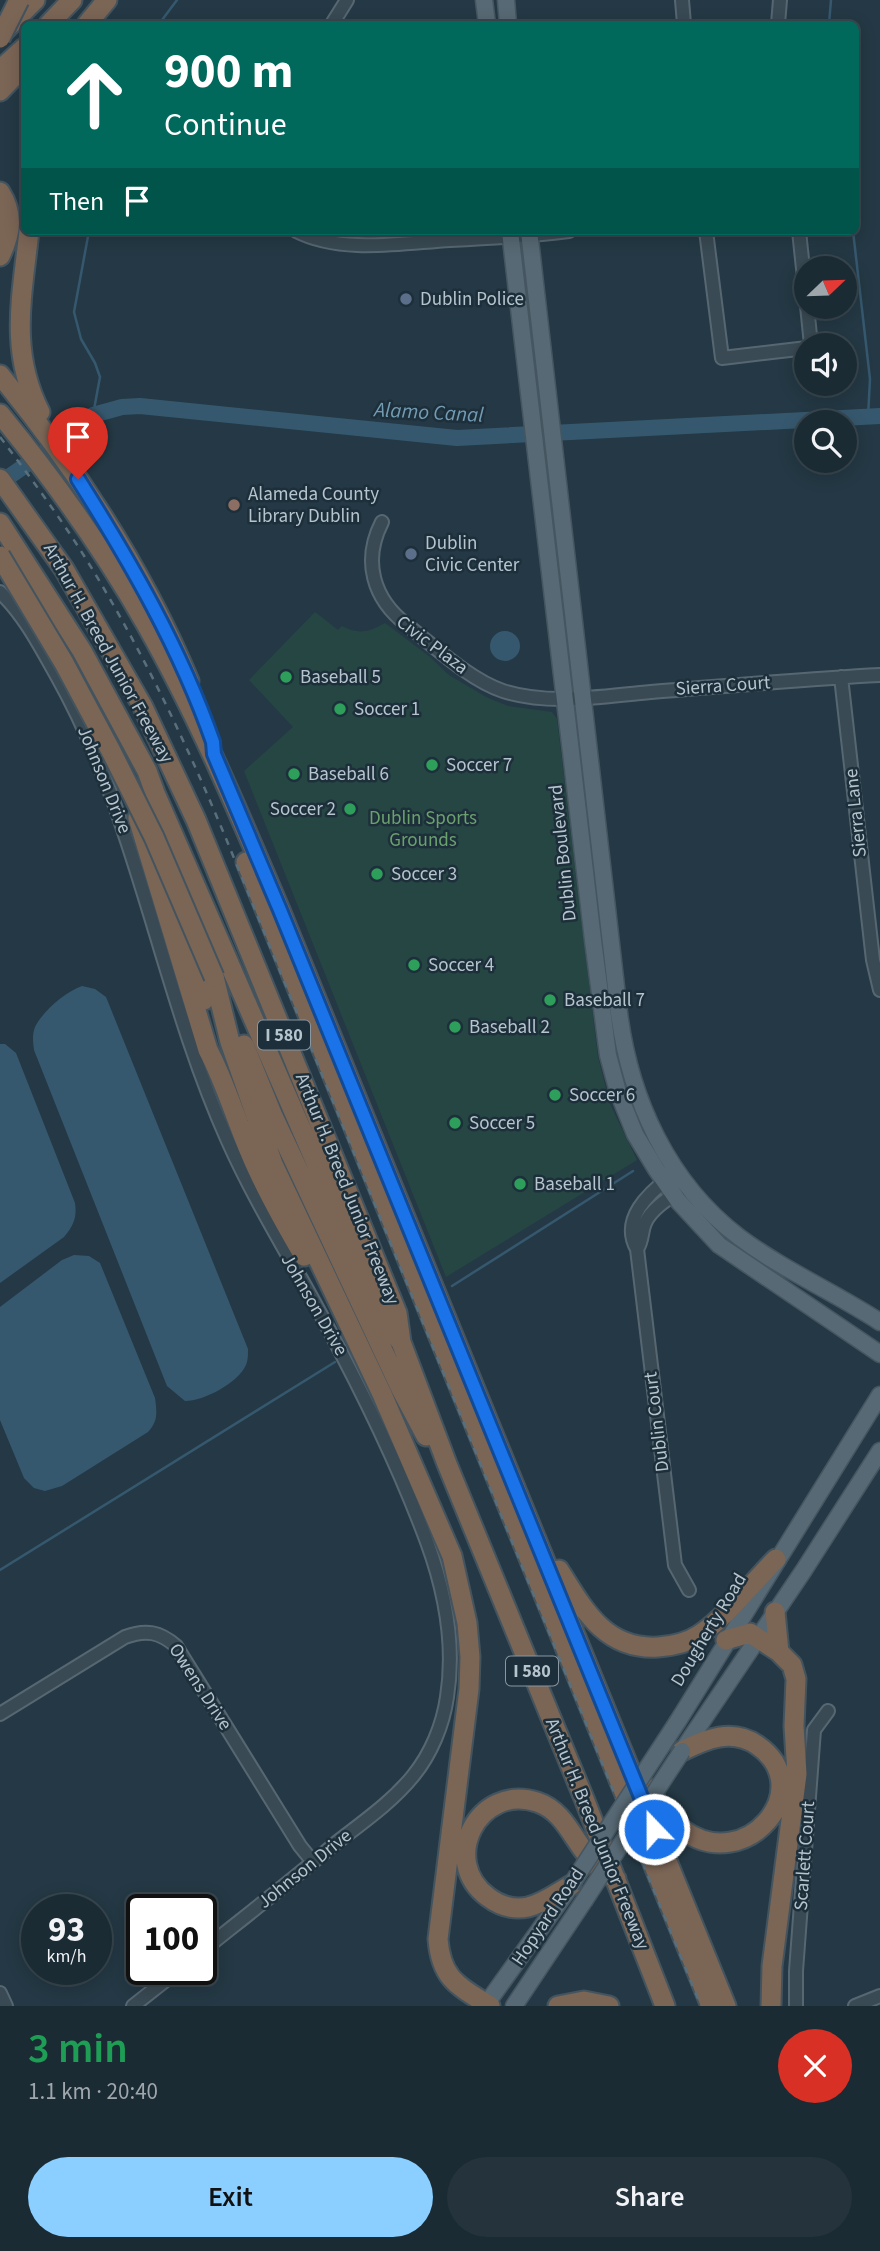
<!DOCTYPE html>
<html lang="en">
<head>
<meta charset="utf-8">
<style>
	:root { --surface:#1b2b34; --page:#24333c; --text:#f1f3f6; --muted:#a0a7ac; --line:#39474f; --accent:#8acfff }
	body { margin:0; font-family:"Source Sans 3",sans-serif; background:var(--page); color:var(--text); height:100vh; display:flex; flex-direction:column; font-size:26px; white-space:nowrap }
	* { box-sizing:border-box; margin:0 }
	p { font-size:23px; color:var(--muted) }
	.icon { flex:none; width:38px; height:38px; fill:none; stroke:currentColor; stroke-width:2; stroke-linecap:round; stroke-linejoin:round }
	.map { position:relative; height:2006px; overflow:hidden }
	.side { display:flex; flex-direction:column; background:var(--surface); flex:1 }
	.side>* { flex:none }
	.top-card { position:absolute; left:21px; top:21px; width:838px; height:214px; border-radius:10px; box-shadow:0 4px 18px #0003,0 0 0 2px var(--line); background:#00695c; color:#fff; overflow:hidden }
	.needle { width:46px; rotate:67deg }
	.buttons { position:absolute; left:794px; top:256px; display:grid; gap:14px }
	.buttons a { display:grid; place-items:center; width:63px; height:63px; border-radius:50%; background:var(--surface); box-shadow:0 4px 18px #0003,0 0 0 2px var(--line); font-size:35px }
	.speed { position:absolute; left:21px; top:1894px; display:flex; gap:14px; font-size:35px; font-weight:700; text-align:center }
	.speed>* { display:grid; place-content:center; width:91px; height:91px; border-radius:50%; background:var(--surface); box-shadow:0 4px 18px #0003,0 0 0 2px var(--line); line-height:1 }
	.speed small { font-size:18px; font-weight:400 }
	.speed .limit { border:4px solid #111; border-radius:10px; background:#fff; color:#111 }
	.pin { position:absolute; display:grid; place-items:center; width:60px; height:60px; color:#fff; margin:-72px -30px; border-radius:50% 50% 50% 0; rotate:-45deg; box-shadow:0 0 7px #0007 }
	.pin .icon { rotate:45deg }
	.me { position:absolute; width:77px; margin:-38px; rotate:338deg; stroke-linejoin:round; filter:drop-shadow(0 0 5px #0008) }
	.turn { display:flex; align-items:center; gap:24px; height:147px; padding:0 28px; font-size:32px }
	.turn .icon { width:91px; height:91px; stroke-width:2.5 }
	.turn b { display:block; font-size:49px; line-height:60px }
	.then { display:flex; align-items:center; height:66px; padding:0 28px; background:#0003; gap:14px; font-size:26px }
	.round { display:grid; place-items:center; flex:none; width:74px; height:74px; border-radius:37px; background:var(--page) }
	.overview { display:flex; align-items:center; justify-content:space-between; height:119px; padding:0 28px }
	h1 { font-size:42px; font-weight:600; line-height:52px; color:#1e9e55 }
	.action { display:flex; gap:14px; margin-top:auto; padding:14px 28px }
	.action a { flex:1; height:80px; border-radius:42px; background:var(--accent); color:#111; font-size:28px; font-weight:600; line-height:80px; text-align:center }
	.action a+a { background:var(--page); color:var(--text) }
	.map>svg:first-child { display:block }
	.green { fill:#264643 }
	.water { fill:#36586e }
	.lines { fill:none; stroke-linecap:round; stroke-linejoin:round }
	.stream { stroke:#36586e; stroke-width:2.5 }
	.river { stroke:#36586e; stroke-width:16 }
	.minor-casing { stroke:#576772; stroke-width:16 }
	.major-casing { stroke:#455661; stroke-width:19 }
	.highway-casing { stroke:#43545f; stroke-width:23 }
	.minor { stroke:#394a54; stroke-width:12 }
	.major { stroke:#576974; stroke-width:16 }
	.highway { stroke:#7b6555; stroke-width:19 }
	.rail { stroke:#5a6f7c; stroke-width:2.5; stroke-dasharray:7 7; stroke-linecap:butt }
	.major-bridge-casing { stroke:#455661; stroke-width:19; stroke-linecap:butt }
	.highway-bridge-casing { stroke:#43545f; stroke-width:23; stroke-linecap:butt }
	.major-bridge { stroke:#576974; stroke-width:16 }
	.highway-bridge { stroke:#7b6555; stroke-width:19 }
	.route-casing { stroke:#114b97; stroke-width:18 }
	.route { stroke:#1a73e8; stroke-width:12 }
	.service-dot { fill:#5c6f8a; stroke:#1d2f3a; stroke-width:2.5 }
	.education-dot { fill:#8d6e63; stroke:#1d2f3a; stroke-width:2.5 }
	.leisure-dot { fill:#2e9e5b; stroke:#1d2f3a; stroke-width:2.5 }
	.labels { text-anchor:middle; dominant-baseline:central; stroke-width:5; stroke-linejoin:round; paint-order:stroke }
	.shield { fill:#1d2f3a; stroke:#8897a2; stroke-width:2 }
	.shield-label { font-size:18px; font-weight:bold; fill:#b6c4ce }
	.poi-label { font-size:19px; fill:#b6c4ce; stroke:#1d2f3a; text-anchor:start }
	.street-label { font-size:19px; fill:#b6c4ce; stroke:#1d2f3a }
	.park-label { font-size:19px; fill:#6ba16d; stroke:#1d2f3a }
	.water-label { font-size:21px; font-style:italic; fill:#739cb4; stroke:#1d2f3a }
</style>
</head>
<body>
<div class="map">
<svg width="880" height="2006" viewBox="0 0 880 2006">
	<rect width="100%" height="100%" fill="#243945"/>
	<path class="green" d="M315 612 338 630 342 626C359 635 369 632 385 623L430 657 449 675 486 697 508 706 552 712 557 719 598 1057 610 1104 637 1160 446 1277 244 771 293 727 249 680Z"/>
	<path class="water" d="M490 646a15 15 0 1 1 30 0a15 15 0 1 1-30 0Z
		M82 986 95 989 106 997 248 1349C248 1355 248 1360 246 1365 238 1383 204 1401 185 1401L167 1386 34 1050C33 1042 32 1035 35 1027 43 1011 65 992 82 986Z
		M0 1044H5L16 1053 75 1203C77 1217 74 1225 64 1237L0 1283Z
		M74 1255 89 1256 100 1263 155 1398C157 1413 158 1421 148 1432L62 1486 45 1491 34 1488 24 1478 0 1420V1307L62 1260Z"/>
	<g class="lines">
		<path class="stream" d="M159 24 177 0
			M829 24 831 0
			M89 231 74 312 81 339 95 363 100 377 93 415
			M853 231 870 379 868 417
			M452 1286 633 1171
			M0 1570 335 1362"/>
		<path class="river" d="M0 483 79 428 93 415 122 407 140 406 457 438 880 416"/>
		<g class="minor-casing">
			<path id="minor" d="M682 0 684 24
				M332 24 347 0
				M778 24 780 0
				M296 231C341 254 401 243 450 240 490 238 530 236 569 231
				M706 231 722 358 807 348
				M799 231 807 306
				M807 306 811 345
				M382 522C362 561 373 599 407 625 435 647 470 680 503 691 550 706 604 696 651 692 728 686 804 679 880 675
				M0 592C25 616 40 646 57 676 139 822 160 990 228 1141 257 1206 295 1265 328 1328 365 1397 400 1469 427 1542 445 1591 455 1646 447 1697 443 1725 431 1754 413 1776 392 1802 363 1822 336 1843 292 1880 246 1916 201 1952
				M841 677 873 960 880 990
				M671 1176C649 1193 620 1219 637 1249L675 1565 689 1590
				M637 1249C643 1240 641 1232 645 1223 652 1207 674 1195 688 1185
				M0 1714 125 1637C146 1629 160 1632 176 1646L300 1846 313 1862
				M0 1993 6 2006
				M133 2006 180 1969
				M796 2006V1971L814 1730 828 1711
				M855 2006 880 1996"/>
		</g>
		<g class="major-casing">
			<path id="major" d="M484 0 487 24
				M506 0 508 24
				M510 231 593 940 608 1055 618 1092 635 1134 656 1169 679 1202 719 1245 880 1354
				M529 231 619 1013C630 1099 668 1183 739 1237 783 1270 834 1292 880 1322
				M678 1721 880 1395
				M682 1751 804 1570 880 1451
				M485 2006 570 1887
				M514 2006 584 1901"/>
		</g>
		<g class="highway-casing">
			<path id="highway" d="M49 24 72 0
				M87 24 107 0
				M6 29 35 0
				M0 70 24 48
				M0 91 24 66
				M0 192C14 214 11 234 0 256
				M29 231C22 297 9 351 40 412
				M0 375C76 468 143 570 189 681
				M0 414C54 480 104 550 146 624 198 716 239 813 280 910L726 2006
				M0 479 64 569 143 707 196 820 397 1313 401 1342 447 1464 585 1801 665 2006
				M0 523 82 651 147 771 155 793 384 1319 400 1341
				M138 818 208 1050C225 1082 235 1117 249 1150 264 1187 284 1222 304 1256
				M246 862 711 2006
				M187 927 204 1000
				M214 977 230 1042 273 1164 382 1394 452 1556 467 1623 470 1657 469 1689 438 1939C441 1979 458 1986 490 2006
				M244 1045 273 1116 401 1389 426 1436
				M559 1570C584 1610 605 1650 658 1647 673 1646 687 1643 699 1635 724 1619 754 1581 776 1559
				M775 1612 779 1652
				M726 1640 750 1633 779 1652 792 1665 796 1679 794 1726 797 1774 772 1966 771 2006
				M650 1789C658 1806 668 1819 683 1830 746 1876 820 1788 757 1745 732 1728 706 1739 682 1751
				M571 1885C557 1893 544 1903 528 1907 514 1910 500 1906 488 1897 439 1861 478 1783 537 1802 568 1812 575 1848 598 1867 603 1872 610 1875 616 1879
				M558 2006 584 2001 609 2006"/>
		</g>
		<use href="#minor" class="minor"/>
		<use href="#major" class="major"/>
		<use href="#highway" class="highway"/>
		<path class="rail" d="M0 437C30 477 60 517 86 559 145 654 192 755 234 858L701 2006"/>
		<g class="major-bridge-casing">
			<path id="major-bridge" d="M571 1885 678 1721
				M584 1901 682 1751"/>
		</g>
		<g class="highway-bridge-casing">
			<path id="highway-bridge" d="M0 38 19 0
				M0 556 64 663 111 751 154 837 214 977"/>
		</g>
		<use href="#major-bridge" class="major-bridge"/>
		<use href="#highway-bridge" class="highway-bridge"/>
	</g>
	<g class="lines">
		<g class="route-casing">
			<path id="route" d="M78 479C131 563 180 648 213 742L214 754 280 910 654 1829"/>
		</g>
		<use href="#route" class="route"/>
	</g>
	<g class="service-dot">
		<circle cx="406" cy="299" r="7"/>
		<circle cx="411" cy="554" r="7"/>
	</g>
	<circle class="education-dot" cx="234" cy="505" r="7"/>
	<g class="leisure-dot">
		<circle cx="286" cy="677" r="7"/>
		<circle cx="340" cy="709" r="7"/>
		<circle cx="432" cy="765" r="7"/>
		<circle cx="294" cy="774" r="7"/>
		<circle cx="350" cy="809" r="7"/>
		<circle cx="377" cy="874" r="7"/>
		<circle cx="414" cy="965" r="7"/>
		<circle cx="550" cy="1000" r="7"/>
		<circle cx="455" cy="1027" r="7"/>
		<circle cx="555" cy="1095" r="7"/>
		<circle cx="455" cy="1123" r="7"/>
		<circle cx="520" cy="1184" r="7"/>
	</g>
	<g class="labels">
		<g class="shield">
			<rect x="258" y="1020.5" width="52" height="29" rx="5"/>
			<rect x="506" y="1656.5" width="52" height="29" rx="5"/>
		</g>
		<g class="shield-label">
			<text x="284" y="1035">I 580</text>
			<text x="532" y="1671">I 580</text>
		</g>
		<g class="poi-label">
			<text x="420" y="299">Dublin Police</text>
			<text x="248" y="494">Alameda County<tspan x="248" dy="22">Library Dublin</tspan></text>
			<text x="425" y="543">Dublin<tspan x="425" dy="22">Civic Center</tspan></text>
			<text x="300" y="677">Baseball 5</text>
			<text x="354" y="709">Soccer 1</text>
			<text x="446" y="765">Soccer 7</text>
			<text x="308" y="774">Baseball 6</text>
			<text x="336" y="809" text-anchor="end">Soccer 2</text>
			<text x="391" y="874">Soccer 3</text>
			<text x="428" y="965">Soccer 4</text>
			<text x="564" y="1000">Baseball 7</text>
			<text x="469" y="1027">Baseball 2</text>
			<text x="569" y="1095">Soccer 6</text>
			<text x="469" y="1123">Soccer 5</text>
			<text x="534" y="1184">Baseball 1</text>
		</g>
		<g class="street-label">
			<text transform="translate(432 645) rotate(37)">Civic Plaza</text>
			<text transform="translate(108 653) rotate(61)">Arthur H. Breed Junior Freeway</text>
			<text transform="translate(723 686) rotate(-4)">Sierra Court</text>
			<text transform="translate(104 780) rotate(68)">Johnson Drive</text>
			<text transform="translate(856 813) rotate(-96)">Sierra Lane</text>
			<text transform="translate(563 853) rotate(-96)">Dublin Boulevard</text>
			<text transform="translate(347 1189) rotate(68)">Arthur H. Breed Junior Freeway</text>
			<text transform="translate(314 1305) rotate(60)">Johnson Drive</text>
			<text transform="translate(657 1422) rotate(-97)">Dublin Court</text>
			<text transform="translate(709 1630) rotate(-59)">Dougherty Road</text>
			<text transform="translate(200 1687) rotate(57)">Owens Drive</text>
			<text transform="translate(597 1834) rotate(68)">Arthur H. Breed Junior Freeway</text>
			<text transform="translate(805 1856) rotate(-86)">Scarlett Court</text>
			<text transform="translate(305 1869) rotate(-39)">Johnson Drive</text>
			<text transform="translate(548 1917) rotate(-56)">Hopyard Road</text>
		</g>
		<g class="park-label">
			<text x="423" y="818">Dublin Sports<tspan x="423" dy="22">Grounds</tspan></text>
		</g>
		<g class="water-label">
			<text transform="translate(429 412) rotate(3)">Alamo Canal</text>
		</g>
	</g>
</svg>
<div class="buttons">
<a><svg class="needle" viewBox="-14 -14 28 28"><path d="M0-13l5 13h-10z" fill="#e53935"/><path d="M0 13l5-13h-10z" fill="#a0a7ac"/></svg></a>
<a><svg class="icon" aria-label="sound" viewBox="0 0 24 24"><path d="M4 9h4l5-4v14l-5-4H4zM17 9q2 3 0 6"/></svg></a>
<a><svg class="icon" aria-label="search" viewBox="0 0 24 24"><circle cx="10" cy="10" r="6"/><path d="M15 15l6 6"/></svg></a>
</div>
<div class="speed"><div>93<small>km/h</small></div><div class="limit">100</div></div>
<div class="pin" style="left:78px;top:479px;background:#d93025"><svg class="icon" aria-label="arrive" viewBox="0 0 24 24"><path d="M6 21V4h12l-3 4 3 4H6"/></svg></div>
<svg class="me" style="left:654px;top:1829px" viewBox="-20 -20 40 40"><circle r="17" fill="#1a73e8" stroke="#fff" stroke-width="3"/><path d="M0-11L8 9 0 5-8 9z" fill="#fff"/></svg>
<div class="top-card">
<div class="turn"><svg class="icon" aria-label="ahead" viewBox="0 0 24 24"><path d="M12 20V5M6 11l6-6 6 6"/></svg><div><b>900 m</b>Continue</div></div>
<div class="then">Then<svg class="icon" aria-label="arrive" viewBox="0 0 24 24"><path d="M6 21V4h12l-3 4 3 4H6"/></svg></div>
</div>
</div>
<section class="side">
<div class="overview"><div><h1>3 min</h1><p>1.1 km · 20:40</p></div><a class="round" style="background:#d93025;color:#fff"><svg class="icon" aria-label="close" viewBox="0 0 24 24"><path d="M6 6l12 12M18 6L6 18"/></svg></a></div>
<div class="action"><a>Exit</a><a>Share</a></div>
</section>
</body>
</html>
